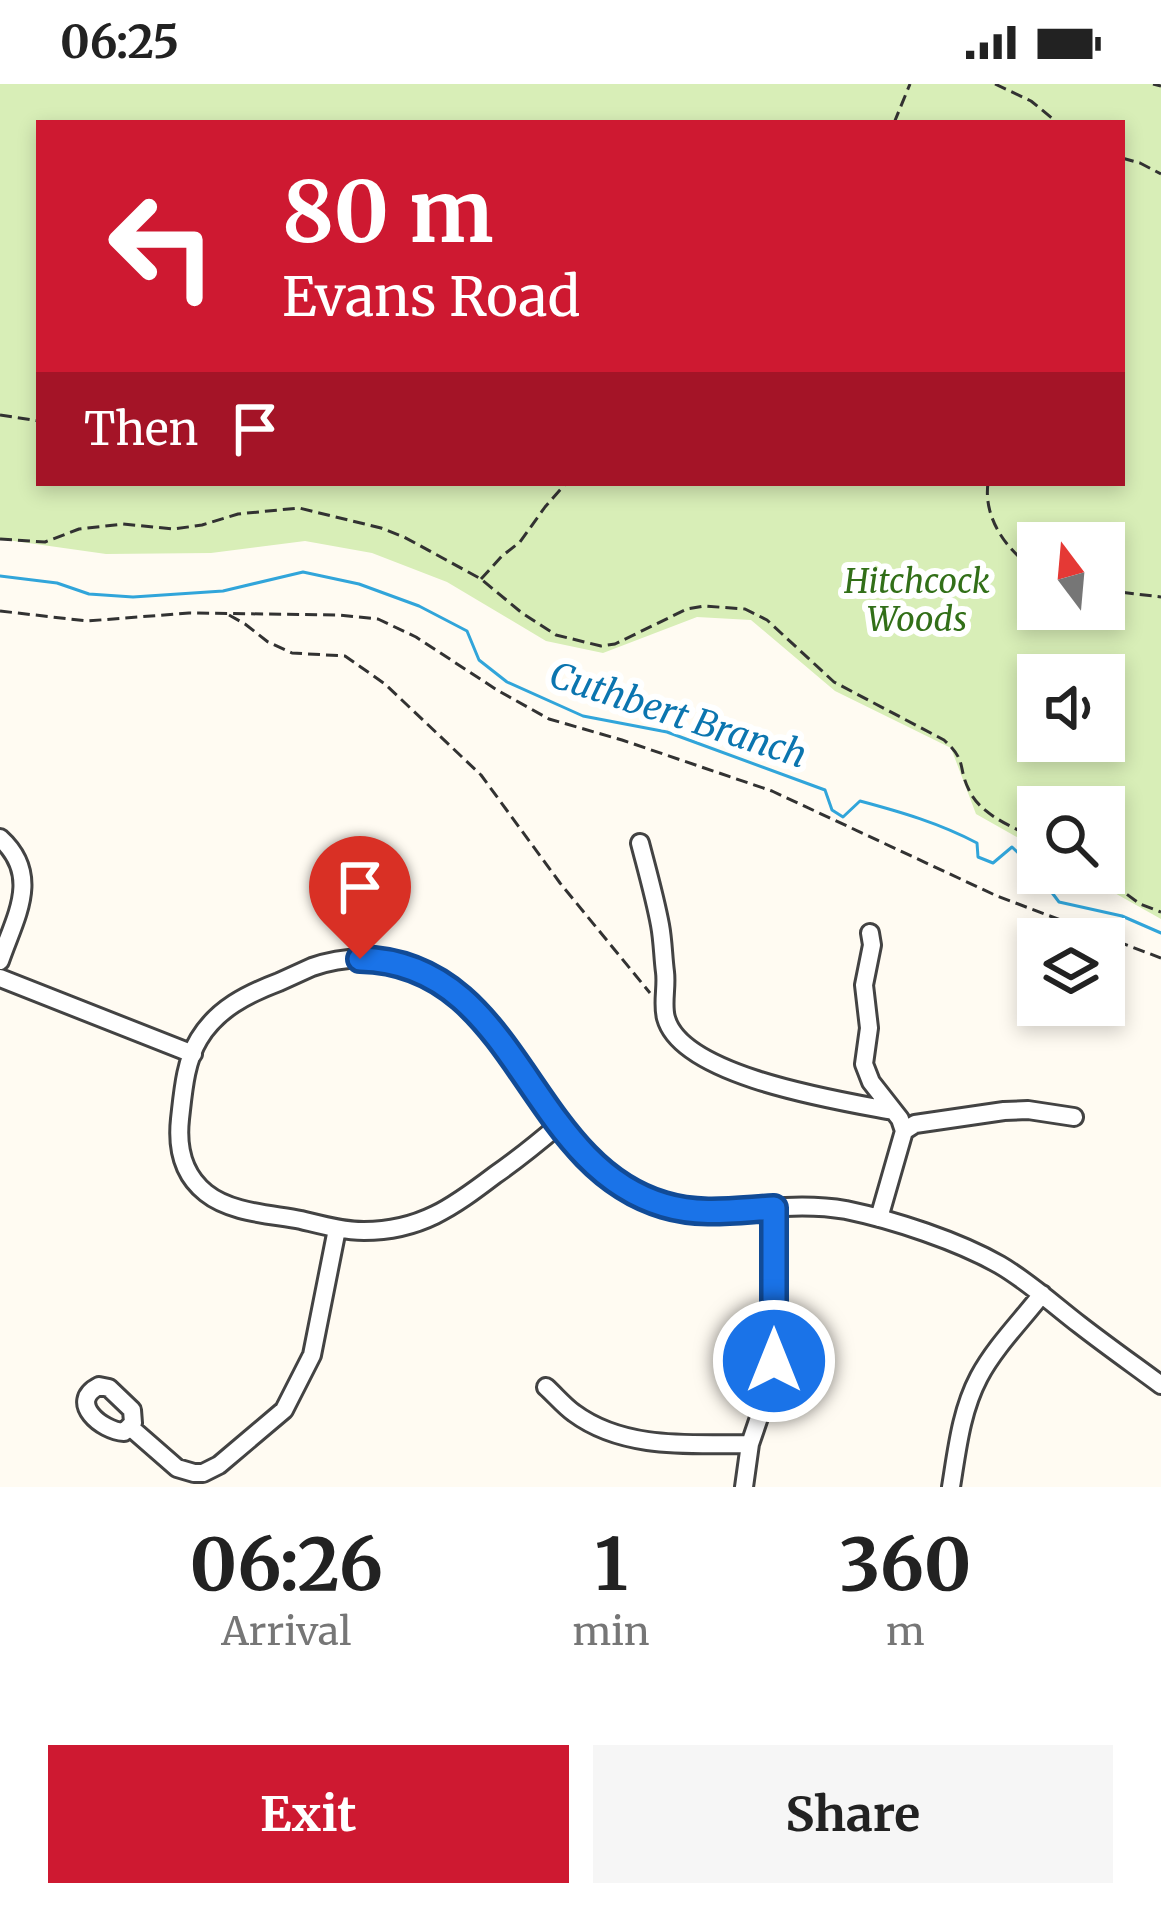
<!DOCTYPE html>
<html lang="en">
<head>
<meta charset="utf-8">
<style>
	:root { --surface:#fff; --page:#f6f6f6; --text:#222; --muted:#767676; --accent:#ce1931 }
	body { margin:0; font-family:Merriweather,serif; background:var(--page); color:var(--text); height:100vh; display:flex; flex-direction:column; font-size:45px; white-space:nowrap }
	* { box-sizing:border-box; margin:0 }
	p { font-size:39px; color:var(--muted) }
	.icon { flex:none; width:66px; height:66px; fill:none; stroke:currentColor; stroke-width:2; stroke-linecap:round; stroke-linejoin:round }
	.map { position:relative; height:1403px; overflow:hidden }
	.sheet { display:flex; flex-direction:column; background:var(--surface); flex:1 }
	.sheet>* { flex:none }
	.banner { position:absolute; left:36px; top:36px; width:1089px; height:366px; border-radius:0px; box-shadow:0 6px 18px #0003; background:#ce1931; color:#fff; overflow:hidden }
	.needle { width:78px; rotate:344deg }
	.controls { position:absolute; left:1017px; top:438px; display:grid; gap:24px }
	.controls a { display:grid; place-items:center; width:108px; height:108px; border-radius:0px; background:var(--surface); box-shadow:0 6px 18px #0003; font-size:60px }
	.pin { position:absolute; display:grid; place-items:center; width:102px; height:102px; color:#fff; margin:-123px -51px; border-radius:50% 50% 50% 0; rotate:-45deg; box-shadow:0 0 12px #0007 }
	.pin .icon { rotate:45deg }
	.me { position:absolute; width:132px; margin:-66px; rotate:0deg; stroke-linejoin:round; filter:drop-shadow(0 0 9px #0008) }
	.turn { display:flex; align-items:center; gap:42px; height:252px; padding:0 48px; font-size:54px }
	.turn .icon { width:156px; height:156px; stroke-width:2.5 }
	.turn b { display:block; font-size:84px; line-height:102px }
	.then { display:flex; align-items:center; height:114px; padding:0 48px; background:#0003; gap:24px; font-size:45px }
	.eta { display:flex; justify-content:space-evenly; align-items:center; height:204px; text-align:center }
	.eta b { font-size:72px; font-weight:700; line-height:84px }
	.action { display:flex; gap:24px; margin-top:auto; padding:24px 48px }
	.action a { flex:1; height:138px; border-radius:0px; background:var(--accent); color:#fff; font-size:48px; font-weight:700; line-height:138px; text-align:center }
	.action a+a { background:var(--page); color:var(--text) }
	.status { display:flex; justify-content:space-between; align-items:center; height:84px; padding:0 60px; background:var(--surface); direction:ltr }
	.status svg { height:33px; fill:currentColor }
	.map>svg:first-child { display:block }
	.green { fill:#d8eeb7; fill-rule:evenodd }
	.lines { fill:none; stroke-linecap:round; stroke-linejoin:round }
	.stream { stroke:#31a5da; stroke-width:3 }
	.minor-casing { stroke:#434343; stroke-width:22 }
	.path { stroke:#323232; stroke-width:3; stroke-dasharray:12 6; stroke-linecap:butt }
	.minor { stroke:#fff; stroke-width:16 }
	.route-casing { stroke:#114b97; stroke-width:30 }
	.route { stroke:#1a73e8; stroke-width:21 }
	.labels { text-anchor:middle; dominant-baseline:central; stroke-width:12; stroke-linejoin:round; paint-order:stroke }
	.park-label { font-size:33px; font-style:italic; fill:#326f18; stroke:#fff }
	.water-label { font-size:36px; font-style:italic; fill:#0b75af; stroke:#fff }
</style>
</head>
<body>
<div class="status"><b>06:25</b><svg viewBox="0 0 49 12"><path d="M0 12V9h3v3zM5 12V6h3v6zM10 12V3h3v9zM15 12V0h3v12zM26 1h20v11H26zM47 4h2v5h-2z"/></svg></div>
<div class="map">
<svg width="1161" height="1403" viewBox="0 0 1161 1403">
	<rect width="100%" height="100%" fill="#fffbf2"/>
	<path class="green" d="M0 0H1161V835L1079 789H1104V723H1038V765L976 730 951 664 835 607 751 536 697 533 603 569 546 557 447 498 372 469 305 457 211 469 106 470 0 455ZM39 39H1122V399H39ZM1038 459H1104V525H1038ZM1038 591H1104V657H1038Z"/>
	<g class="lines">
		<path class="stream" d="M0 492 57 499 89 510 133 513 223 507 303 488 359 500 419 522 467 547 479 576 507 598 583 632 667 648 825 706 832 726 843 733 860 717C901 728 939 739 977 759L978 773 993 779 1012 763 1032 782 1059 818 1122 832 1161 849"/>
		<g class="minor-casing">
			<path id="minor" d="M0 754C42 792 15 833 0 877
				M640 759C647 786 655 814 660 841 663 857 663 873 665 888 667 903 662 920 666 934 682 993 841 1017 893 1027
				M870 849 872 861 864 901 869 944 864 980 871 998 900 1035 904 1047 879 1134
				M0 894 193 970
				M560 1040C539 1058 518 1075 495 1091 453 1123 420 1147 364 1147 343 1147 322 1141 301 1136 270 1130 231 1129 206 1109 182 1090 177 1063 180 1035 183 1009 185 978 199 955 217 925 247 910 279 898 290 893 301 888 312 883 366 864 423 878 465 915 518 972 557 1062 623 1102 697 1147 768 1112 846 1126 894 1136 958 1157 1000 1181 1029 1198 1054 1221 1080 1241 1107 1262 1134 1281 1161 1301
				M904 1047 915 1040 1004 1027 1028 1026 1074 1033
				M99 1302 109 1304 132 1326 133 1339 124 1348C102 1347 67 1318 99 1302Z
				M546 1303C555 1311 564 1322 574 1329 624 1366 691 1360 750 1360
				M130 1343 177 1384 194 1389H203L219 1381 284 1326 312 1271 337 1145
				M744 1403 750 1360 766 1313 774 1277V1124
				M951 1403C957 1366 961 1327 979 1293 995 1263 1021 1237 1042 1210"/>
		</g>
		<path class="path" d="M995 0 1031 17 1058 39
			M1153 0 1161 2
			M894 39 910 0
			M1122 74 1140 79 1161 90
			M0 331 39 337
			M988 399C983 435 1008 469 1038 487
			M0 455 45 458 79 445 123 440 174 445 202 441 238 430 299 424 381 444 404 453 481 495 522 529 556 551 601 562 615 560 687 525 704 522 745 525 767 536 834 598 944 656C968 678 957 682 969 706 981 732 1014 743 1038 756
			M481 495 502 472 520 458 545 423 566 399
			M1104 506 1161 513
			M0 527 87 537 189 529 338 531 378 535 416 553 497 606 549 635 622 656 772 707 997 812 1161 874
			M229 531 245 540 268 558 292 569 345 572 385 600 481 691 560 799 650 909
			M1098 789 1140 820 1161 828"/>
		<use href="#minor" class="minor"/>
	</g>
	<g class="lines">
		<g class="route-casing">
			<path id="route" d="M360 875C519 878 525 1080 664 1121 700 1132 737 1126 774 1124V1277"/>
		</g>
		<use href="#route" class="route"/>
	</g>
	<g class="labels">
		<g class="park-label">
			<text x="917" y="497">Hitchcock<tspan x="917" dy="38">Woods</tspan></text>
		</g>
		<g class="water-label">
			<text transform="translate(678 631) rotate(18)">Cuthbert Branch</text>
		</g>
	</g>
</svg>
<div class="controls">
<a><svg class="needle" viewBox="-14 -14 28 28"><path d="M0-13l5 13h-10z" fill="#e53935"/><path d="M0 13l5-13h-10z" fill="#767676"/></svg></a>
<a><svg class="icon" aria-label="sound" viewBox="0 0 24 24"><path d="M4 9h4l5-4v14l-5-4H4zM17 9q2 3 0 6"/></svg></a>
<a><svg class="icon" aria-label="search" viewBox="0 0 24 24"><circle cx="10" cy="10" r="6"/><path d="M15 15l6 6"/></svg></a>
<a><svg class="icon" aria-label="layers" viewBox="0 0 24 24"><path d="M12 4l9 5-9 5-9-5zM3 14l9 5 9-5"/></svg></a>
</div>
<div class="pin" style="left:360px;top:875px;background:#d93025"><svg class="icon" aria-label="arrive" viewBox="0 0 24 24"><path d="M6 21V4h12l-3 4 3 4H6"/></svg></div>
<svg class="me" style="left:774px;top:1277px" viewBox="-20 -20 40 40"><circle r="17" fill="#1a73e8" stroke="#fff" stroke-width="3"/><path d="M0-11L8 9 0 5-8 9z" fill="#fff"/></svg>
<div class="banner">
<div class="turn"><svg class="icon" aria-label="left" viewBox="0 0 24 24"><path d="M17 20v-9H6M10 6l-5 5 5 5"/></svg><div><b>80 m</b>Evans Road</div></div>
<div class="then">Then<svg class="icon" aria-label="arrive" viewBox="0 0 24 24"><path d="M6 21V4h12l-3 4 3 4H6"/></svg></div>
</div>
</div>
<section class="sheet">
<div class="eta">
<div><b>06:26</b><p>Arrival</p></div>
<div><b>1</b><p>min</p></div>
<div><b>360</b><p>m</p></div>
</div>
<div class="action"><a>Exit</a><a>Share</a></div>
</section>
</body>
</html>
